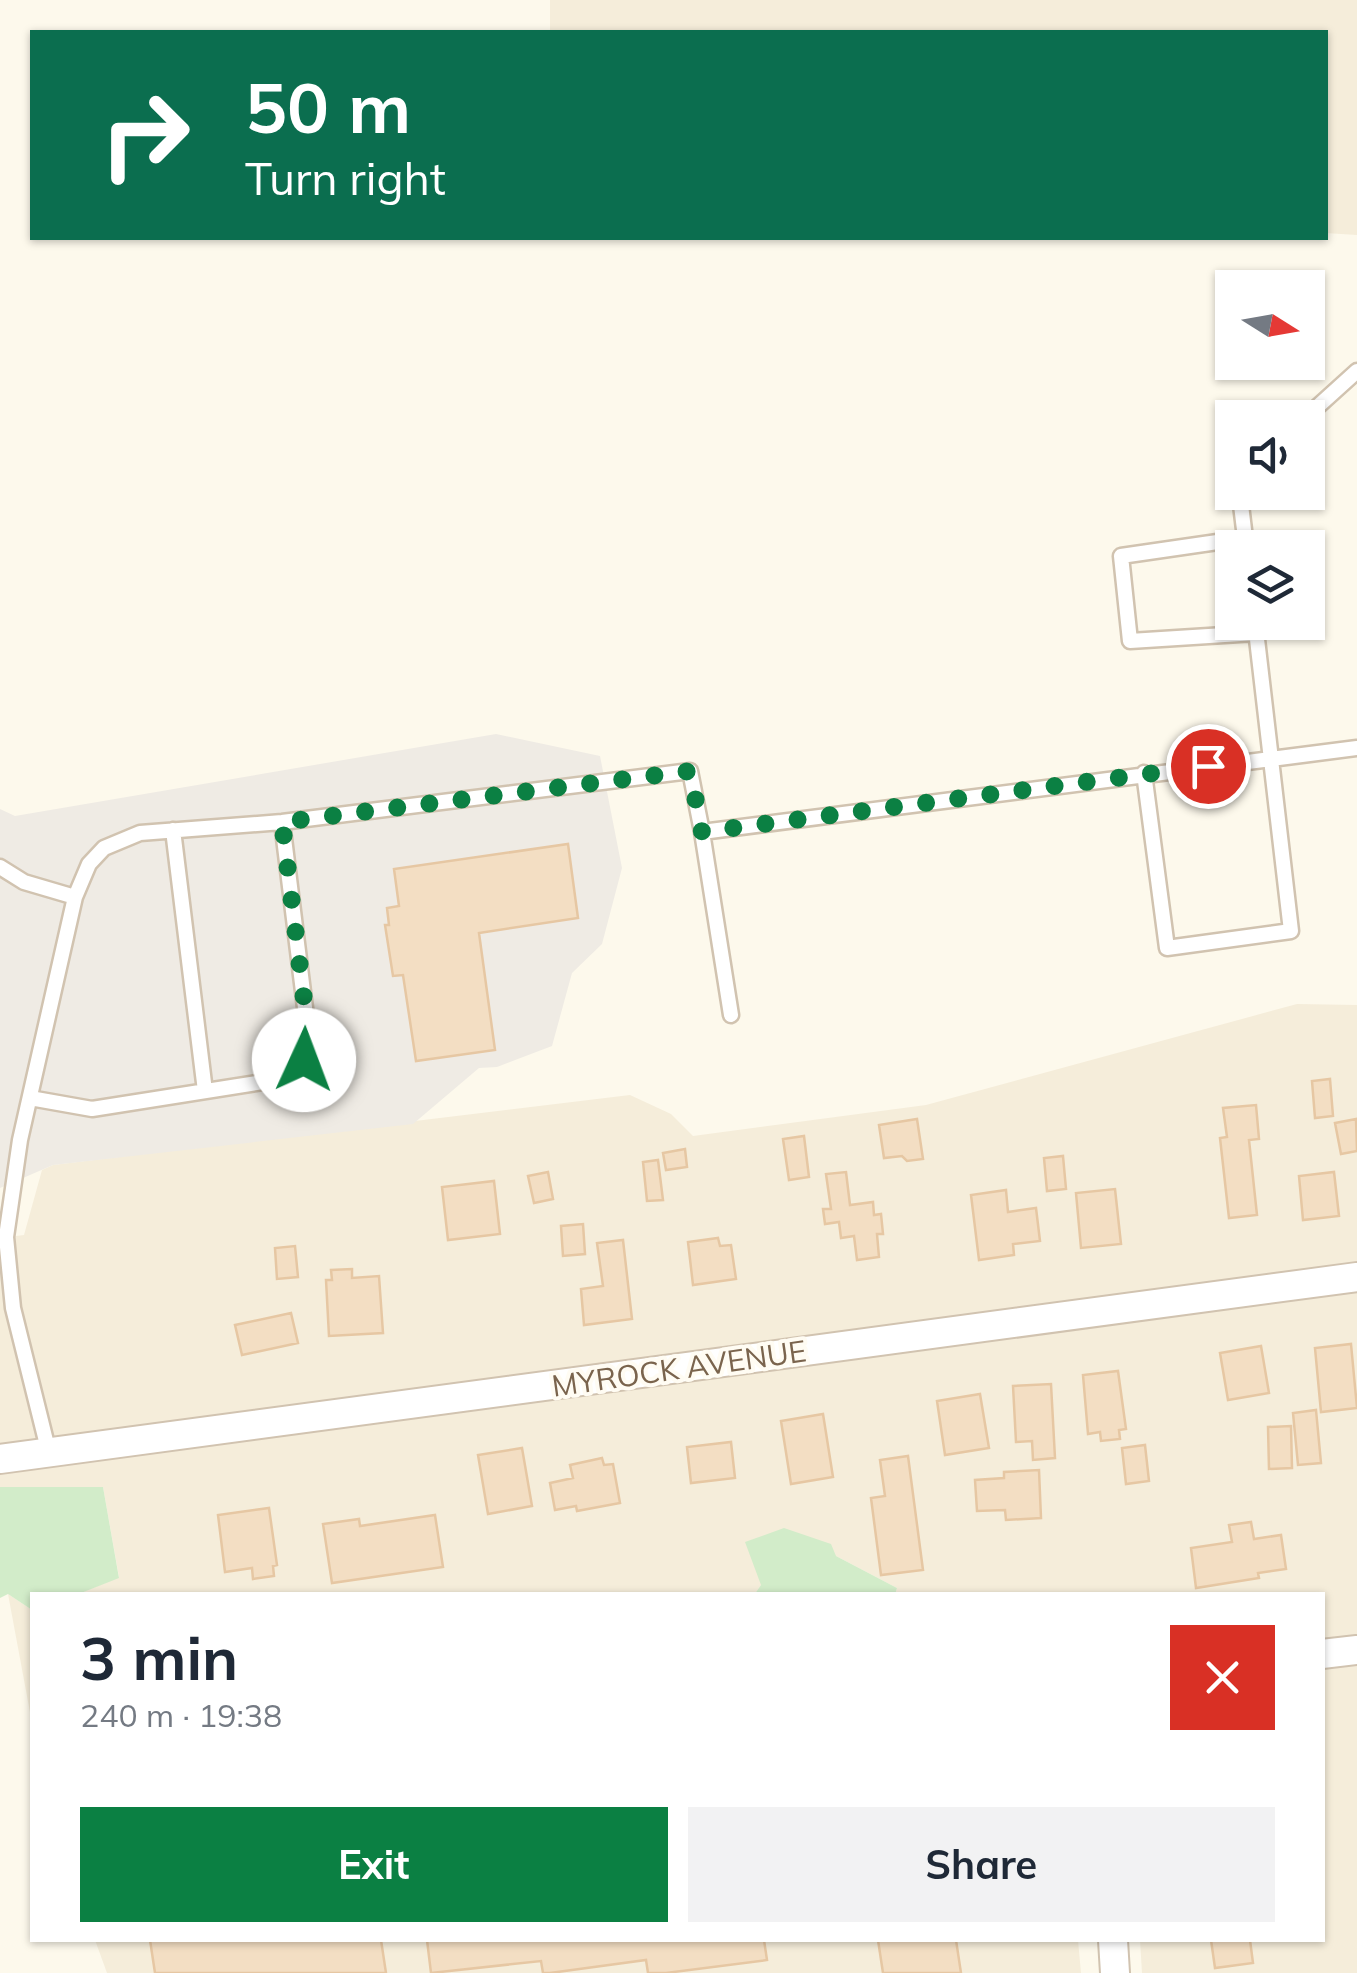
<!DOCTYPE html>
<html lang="en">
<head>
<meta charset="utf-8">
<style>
	:root { --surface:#fff; --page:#f2f2f3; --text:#1f2937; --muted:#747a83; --accent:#0b8043 }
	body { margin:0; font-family:Mulish,sans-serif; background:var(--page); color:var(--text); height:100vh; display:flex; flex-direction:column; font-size:38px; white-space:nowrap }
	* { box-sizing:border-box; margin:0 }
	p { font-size:32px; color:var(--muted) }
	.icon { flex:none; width:55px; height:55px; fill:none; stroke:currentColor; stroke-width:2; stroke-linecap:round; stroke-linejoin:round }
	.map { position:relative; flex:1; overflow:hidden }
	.panel { position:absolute; left:30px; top:1592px; width:1295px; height:350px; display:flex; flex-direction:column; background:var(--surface); border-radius:0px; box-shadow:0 2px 8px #0004 }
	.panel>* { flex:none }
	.top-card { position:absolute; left:30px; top:30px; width:1298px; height:210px; border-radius:0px; box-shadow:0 2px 8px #0004; background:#0b6e4f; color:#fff; overflow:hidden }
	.needle { width:65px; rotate:101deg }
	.controls { position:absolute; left:1215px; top:270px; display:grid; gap:20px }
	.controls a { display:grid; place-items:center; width:110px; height:110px; border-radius:0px; background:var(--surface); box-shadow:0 2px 8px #0004; font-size:50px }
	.pin { position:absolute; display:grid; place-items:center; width:85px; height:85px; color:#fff; margin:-42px; border:5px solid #fff; border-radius:50%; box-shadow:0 2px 10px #0007 }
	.me { position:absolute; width:110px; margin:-55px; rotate:2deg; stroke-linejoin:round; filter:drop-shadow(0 0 8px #0008) }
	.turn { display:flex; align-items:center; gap:35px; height:210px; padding:0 50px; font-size:45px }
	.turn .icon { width:130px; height:130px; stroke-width:2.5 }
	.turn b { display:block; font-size:70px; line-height:85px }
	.round { display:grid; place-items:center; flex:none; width:105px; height:105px; border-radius:0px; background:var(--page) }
	.summary { display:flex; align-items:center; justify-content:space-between; height:170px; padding:0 50px }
	h1 { font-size:60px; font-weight:700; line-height:75px }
	.button { display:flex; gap:20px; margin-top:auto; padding:20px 50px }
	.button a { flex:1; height:115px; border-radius:0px; background:var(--accent); color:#fff; font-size:40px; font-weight:700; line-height:115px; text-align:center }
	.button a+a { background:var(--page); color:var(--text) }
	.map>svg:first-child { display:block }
	.residential { fill:#f5edda }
	.industrial { fill:#efebe4 }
	.green { fill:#d2ecc9 }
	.building { fill:#f3dec3; stroke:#e6c7a3; stroke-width:2.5 }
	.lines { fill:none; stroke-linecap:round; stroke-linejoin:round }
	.service-casing { stroke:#d1c3b0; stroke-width:19 }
	.minor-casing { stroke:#d1c3b0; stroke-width:32 }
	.service { stroke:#fff; stroke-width:14 }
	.minor { stroke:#fff; stroke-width:28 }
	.route { stroke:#0b8043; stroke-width:18; stroke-dasharray:0 32.4 }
	.labels { text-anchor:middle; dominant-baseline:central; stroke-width:8; stroke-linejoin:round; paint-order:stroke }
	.street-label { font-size:30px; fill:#7a644d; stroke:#fffcf3 }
</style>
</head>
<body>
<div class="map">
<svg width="1357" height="1973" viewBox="0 0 1357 1973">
	<rect width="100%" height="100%" fill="#fdf9ec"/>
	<path class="residential" d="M550 0H1357V235L1325 233V32H550Z
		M1297 1004 1357 1005V1973H1142L1140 1940H1322V1595H895L897 1588 836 1556 761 1585 754 1595H76L119 1577 103 1487H0V1238L24 1235 42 1170 53 1165 630 1095 671 1114 693 1136 926 1105Z
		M8 1594 32 1610V1723Z
		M95 1940H1078L1081 1973H107Z"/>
	<path class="industrial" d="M496 734 600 756 622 868 602 944 572 973 552 1046 497 1067 479 1068 413 1124 53 1165 0 1188V809L15 816Z"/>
	<path class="green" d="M0 1487H103L119 1578 76 1595H32V1610L8 1594 0 1598Z
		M784 1528 831 1544 836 1556 897 1588 895 1595H754L761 1585 745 1542Z"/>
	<path class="building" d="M568 844 578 918 479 933 495 1050 416 1061 403 975 393 976 385 925H389L387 908 399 906 394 869Z
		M1330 1079 1333 1116 1315 1118 1312 1081Z
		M1256 1105 1259 1139 1249 1140 1257 1215 1229 1218 1220 1138 1227 1137 1223 1108Z
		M917 1119 923 1159 907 1161 902 1156 884 1158 879 1125Z
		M1356 1119 1357 1151 1341 1154 1335 1123Z
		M804 1136 809 1177 789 1180 783 1139Z
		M685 1149 687 1167 666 1170 663 1153Z
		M1063 1156 1066 1189 1047 1191 1044 1158Z
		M658 1160 663 1200 647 1201 643 1162Z
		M548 1172 553 1199 534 1203 528 1176Z
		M846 1172 850 1205 873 1202 874 1215 881 1214 883 1234H877L879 1257 857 1260 854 1236 841 1238 839 1222 825 1224 823 1209H831L826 1174Z
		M1334 1172 1339 1216 1303 1220 1299 1176Z
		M494 1181 500 1234 448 1240 442 1187Z
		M1115 1189 1121 1244 1081 1248 1076 1193Z
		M1006 1190 1008 1212 1036 1208 1040 1241 1013 1244 1014 1255 979 1260 971 1195Z
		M583 1224 585 1254 563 1256 561 1226Z
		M718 1238 720 1246 731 1245 736 1279 693 1285 688 1242Z
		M623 1240 632 1319 584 1325 581 1289 603 1286 597 1243Z
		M295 1246 298 1277 277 1279 275 1248Z
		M352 1269V1278L379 1276 383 1333 329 1336 326 1280H332L331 1270Z
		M291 1313 298 1343 242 1355 235 1325Z
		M1351 1344 1357 1408 1321 1412 1315 1348Z
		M1261 1346 1269 1393 1228 1400 1220 1353Z
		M1118 1371 1126 1429 1119 1430 1120 1439 1101 1441 1100 1432 1088 1434 1083 1375Z
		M1051 1384 1055 1458 1033 1460 1032 1441 1016 1442 1013 1386Z
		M980 1394 989 1448 945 1455 937 1401Z
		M1316 1410 1321 1463 1298 1465 1293 1413Z
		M823 1414 833 1477 791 1484 781 1421Z
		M1291 1426 1292 1468 1269 1469 1268 1427Z
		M731 1442 735 1478 691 1483 687 1447Z
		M1145 1445 1149 1481 1126 1484 1122 1448Z
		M522 1448 532 1506 488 1514 478 1455Z
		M908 1456 923 1570 881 1575 871 1498 885 1496 880 1460Z
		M602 1458 604 1465 613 1464 620 1503 577 1511 576 1506 555 1510 550 1483 573 1478 570 1465Z
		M1039 1470 1041 1518 1006 1520 1005 1510 977 1511 975 1480 1004 1478V1472Z
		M269 1508 277 1565 273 1566 274 1576 253 1579 252 1568 225 1572 218 1515Z
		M435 1515 443 1567 332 1583 323 1524 359 1519 360 1526Z
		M1251 1522 1254 1539 1281 1535 1286 1569 1258 1573 1259 1578 1196 1588 1191 1548 1232 1542 1229 1525Z
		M150 1940H381L386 1973H155Z
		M427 1940H764L767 1960 666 1973H648L646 1960 550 1973H543L541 1961 431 1973Z
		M878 1940H956L961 1973H883Z
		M1211 1940H1250L1253 1963 1215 1968Z"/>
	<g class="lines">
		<g class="service-casing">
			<path id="service" d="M1305 418 1357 371
				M1244 492 1241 505 1246 546
				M1245 538 1121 556 1130 641 1256 633
				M1144 773 1167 948 1291 931 1255 622
				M173 830 205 1091
				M0 867 24 882 75 897
				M731 1015 702 832 1357 748
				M30 1098 92 1109 288 1078 304 1060 309 1040 282 822
				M49 1453 13 1308 6 1237 20 1140 75 897 89 864 104 848 140 833 282 822 690 771 702 832"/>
		</g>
		<g class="minor-casing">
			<path id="minor" d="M0 1459 1357 1277
				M1322 1654 1357 1650
				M1113 1940 1115 1973"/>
		</g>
		<use href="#service" class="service"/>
		<use href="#minor" class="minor"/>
	</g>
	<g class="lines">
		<path class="route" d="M304 1060 309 1040 282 822 690 771 702 832 1208 766"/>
	</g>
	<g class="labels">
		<g class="street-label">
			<text transform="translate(679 1368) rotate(-8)">MYROCK AVENUE</text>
		</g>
	</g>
</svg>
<div class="controls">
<a><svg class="needle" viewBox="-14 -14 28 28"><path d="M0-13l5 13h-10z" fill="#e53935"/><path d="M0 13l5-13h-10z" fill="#747a83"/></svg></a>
<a><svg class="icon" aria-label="sound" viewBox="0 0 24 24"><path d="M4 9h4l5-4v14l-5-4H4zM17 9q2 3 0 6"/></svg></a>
<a><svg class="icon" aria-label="layers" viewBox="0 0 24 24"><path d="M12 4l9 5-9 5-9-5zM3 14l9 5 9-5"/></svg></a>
</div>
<div class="pin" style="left:1208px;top:766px;background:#d93025"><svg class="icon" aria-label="arrive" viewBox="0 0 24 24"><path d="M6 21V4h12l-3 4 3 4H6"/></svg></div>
<svg class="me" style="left:304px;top:1060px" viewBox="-20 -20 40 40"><circle r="19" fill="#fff"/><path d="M0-13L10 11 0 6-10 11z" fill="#0b8043"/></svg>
<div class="top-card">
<div class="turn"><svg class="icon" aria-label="right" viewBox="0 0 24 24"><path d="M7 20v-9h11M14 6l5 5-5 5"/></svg><div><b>50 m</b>Turn right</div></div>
</div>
<section class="panel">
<div class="summary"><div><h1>3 min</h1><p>240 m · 19:38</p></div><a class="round" style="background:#d93025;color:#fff"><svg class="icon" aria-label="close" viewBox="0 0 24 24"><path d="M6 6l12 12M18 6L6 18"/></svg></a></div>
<div class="button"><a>Exit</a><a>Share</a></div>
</section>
</div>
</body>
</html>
